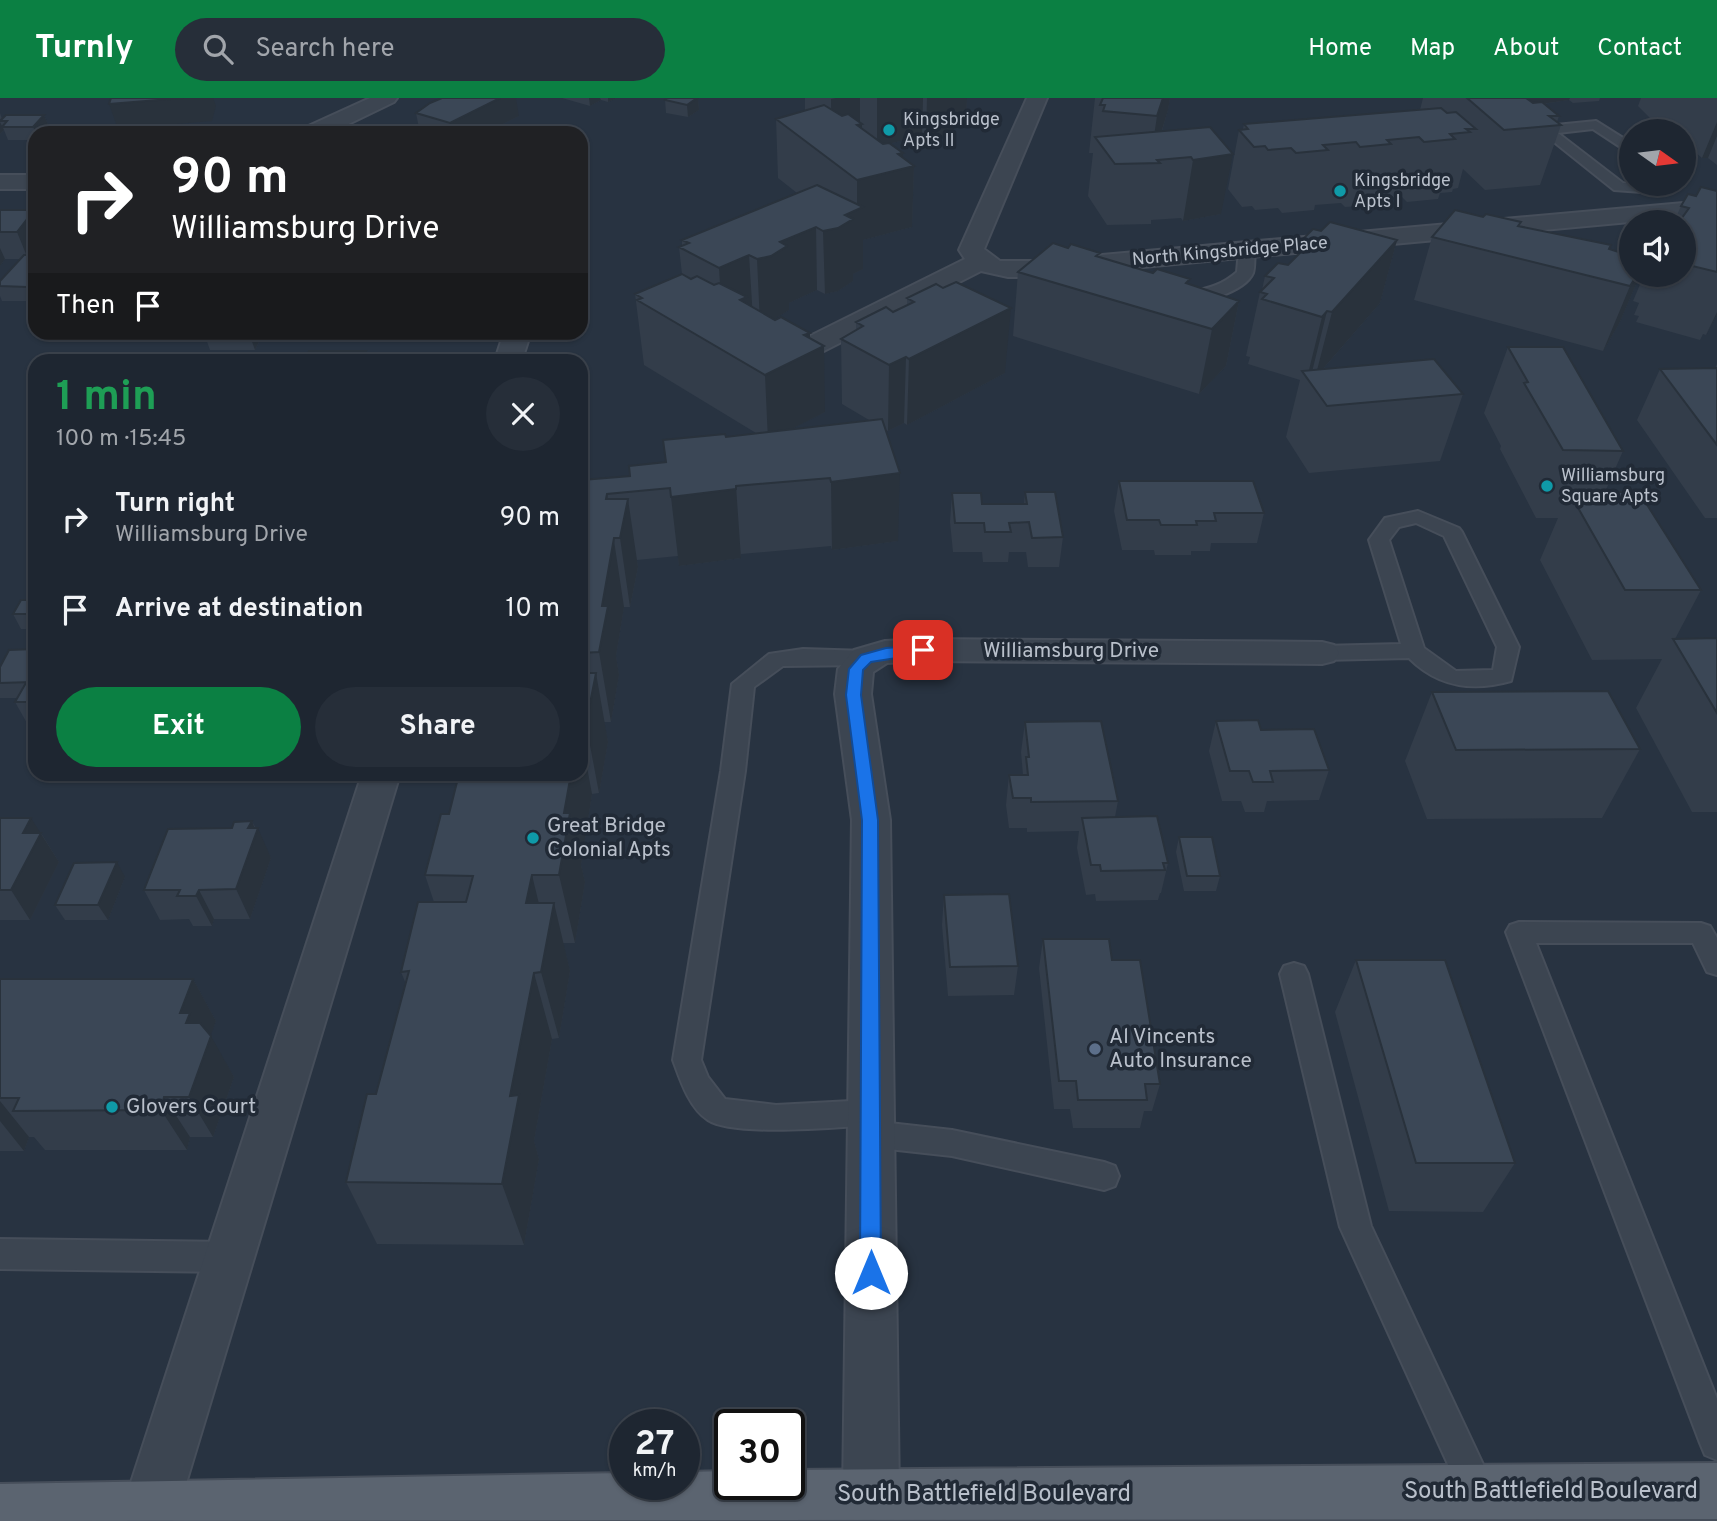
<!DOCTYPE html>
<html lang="en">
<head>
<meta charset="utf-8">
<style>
	:root { --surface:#1e2631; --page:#262e39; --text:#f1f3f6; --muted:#a1a5ab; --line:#3c434d; --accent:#0b8043 }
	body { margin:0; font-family:Overpass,sans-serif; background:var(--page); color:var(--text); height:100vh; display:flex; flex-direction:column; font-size:26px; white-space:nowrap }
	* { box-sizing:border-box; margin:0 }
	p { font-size:23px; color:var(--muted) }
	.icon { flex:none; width:38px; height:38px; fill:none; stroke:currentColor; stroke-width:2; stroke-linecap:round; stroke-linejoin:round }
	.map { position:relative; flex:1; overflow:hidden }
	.panel { position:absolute; left:28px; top:256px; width:560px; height:427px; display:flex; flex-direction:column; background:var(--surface); border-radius:21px; box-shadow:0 2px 5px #0004,0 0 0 2px var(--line) }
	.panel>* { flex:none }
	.top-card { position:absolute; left:28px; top:28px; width:560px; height:214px; border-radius:21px; box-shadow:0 2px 5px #0004,0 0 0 2px var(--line); background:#202124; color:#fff; overflow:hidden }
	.needle { width:46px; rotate:104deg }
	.tools { position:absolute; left:1619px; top:21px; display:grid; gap:14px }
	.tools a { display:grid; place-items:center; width:77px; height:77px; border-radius:50%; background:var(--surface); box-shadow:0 2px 5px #0004,0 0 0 2px var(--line); font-size:35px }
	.speed { position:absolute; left:609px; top:1311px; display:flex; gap:14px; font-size:35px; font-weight:700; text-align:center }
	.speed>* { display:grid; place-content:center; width:91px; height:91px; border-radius:50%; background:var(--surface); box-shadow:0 2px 5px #0004,0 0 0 2px var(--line); line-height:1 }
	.speed small { font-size:18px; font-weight:400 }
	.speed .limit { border:4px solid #111; border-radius:10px; background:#fff; color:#111 }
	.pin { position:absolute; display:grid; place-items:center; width:60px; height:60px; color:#fff; margin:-30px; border-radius:14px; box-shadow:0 4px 10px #0006 }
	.me { position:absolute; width:77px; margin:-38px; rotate:0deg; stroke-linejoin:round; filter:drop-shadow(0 0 5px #0008) }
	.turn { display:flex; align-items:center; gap:24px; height:147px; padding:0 28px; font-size:32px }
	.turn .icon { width:91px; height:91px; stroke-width:2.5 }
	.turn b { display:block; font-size:49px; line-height:60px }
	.then { display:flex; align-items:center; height:66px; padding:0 28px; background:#0003; gap:14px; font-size:26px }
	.round { display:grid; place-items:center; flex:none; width:74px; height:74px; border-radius:37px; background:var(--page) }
	.headline { display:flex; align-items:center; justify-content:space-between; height:119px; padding:0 28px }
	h1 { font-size:42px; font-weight:700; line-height:52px; color:#1e9e55 }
	.button { display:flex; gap:14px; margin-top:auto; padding:14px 28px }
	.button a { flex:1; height:80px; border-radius:42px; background:var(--accent); color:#fff; font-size:28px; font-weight:700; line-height:80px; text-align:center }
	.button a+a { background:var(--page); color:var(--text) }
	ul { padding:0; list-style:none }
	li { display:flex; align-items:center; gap:21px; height:91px; padding:0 28px }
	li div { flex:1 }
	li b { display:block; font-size:26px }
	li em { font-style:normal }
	header { display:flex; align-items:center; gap:42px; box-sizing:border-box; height:98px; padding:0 35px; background:var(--accent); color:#fff }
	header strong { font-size:33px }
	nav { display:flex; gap:38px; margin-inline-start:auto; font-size:24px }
	.search { width:490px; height:63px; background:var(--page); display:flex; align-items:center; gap:18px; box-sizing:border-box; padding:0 24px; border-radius:38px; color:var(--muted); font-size:26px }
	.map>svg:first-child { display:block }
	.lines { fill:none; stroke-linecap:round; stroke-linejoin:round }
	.lane-casing { stroke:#464e5a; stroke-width:4 }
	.street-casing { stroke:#464e5a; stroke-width:4 }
	.primary-casing { stroke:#464e5a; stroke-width:4 }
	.lane { fill:#3c4551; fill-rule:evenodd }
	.street { fill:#3c4551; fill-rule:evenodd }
	.primary { fill:#5b6470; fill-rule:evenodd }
	.wall { fill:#333d4a }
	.shaded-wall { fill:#29323c }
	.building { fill:#3b4756; stroke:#29323c; stroke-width:2 }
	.route { fill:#1a73e8; stroke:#114b97; stroke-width:2 }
	.culture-dot { fill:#0f9aa8; stroke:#212a36; stroke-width:2.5 }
	.service-dot { fill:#5c6f8a; stroke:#212a36; stroke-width:2.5 }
	.labels { text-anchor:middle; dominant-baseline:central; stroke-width:7; stroke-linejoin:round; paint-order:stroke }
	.far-poi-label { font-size:18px; fill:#b9c0cb; stroke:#212a36; text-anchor:start }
	.far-street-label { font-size:18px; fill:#b9c0cb; stroke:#212a36 }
	.street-label { font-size:21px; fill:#b9c0cb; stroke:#212a36 }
	.poi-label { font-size:21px; fill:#b9c0cb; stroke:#212a36; text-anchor:start }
	.near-street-label { font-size:24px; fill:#b9c0cb; stroke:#212a36 }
</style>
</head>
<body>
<header>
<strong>Turnly</strong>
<div class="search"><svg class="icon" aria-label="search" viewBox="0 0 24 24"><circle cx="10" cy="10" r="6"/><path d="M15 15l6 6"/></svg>Search here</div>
<nav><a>Home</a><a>Map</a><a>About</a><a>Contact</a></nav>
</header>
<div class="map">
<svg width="1717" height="1423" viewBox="0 0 1717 1423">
	<rect width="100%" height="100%" fill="#283341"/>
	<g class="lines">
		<g class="lane-casing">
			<path id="lane" d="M1596 23 1631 45V56L1593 31 1558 35 1623 85 1680 86 1678 89 1656 95 1614 92 1539 32 1546 28Z
				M1247 147 1255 152C1254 159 1255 169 1253 175 1245 194 1198 208 1180 203V197C1202 191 1219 190 1237 174L1239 152Z
				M1418 413 1459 430 1462 434 1519 549 1511 583C1472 594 1438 589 1409 560L1322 562 1314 560 1311 555 1314 550 1322 548 1401 546 1369 442 1385 420ZM1416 425 1444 438 1497 549 1493 572 1456 573 1424 550 1389 442 1399 429Z
				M803 551 866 553 874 555 877 560 874 565 866 567 783 568 754 589 745 673 701 962 708 979 725 1001 776 1007 870 1002 880 1006 885 1015 880 1024 952 1032 1104 1064 1115 1068 1119 1078 1115 1088 1104 1092 952 1058 870 1049 860 1045 855 1036 859 1028C828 1030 732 1038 708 1022 689 1010 680 981 673 962L721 673 732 586 769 556Z
				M1519 824 1701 825 1710 828 1717 840V877L1707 874 1693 845H1536L1717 1301V1362L1705 1357 1700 1345 1506 834 1510 827Z
				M1294 865 1304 868 1308 876 1371 1128 1496 1394 1490 1406 1478 1412 1466 1406 1340 1129 1280 876 1284 868Z
				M0 1141 231 1144 242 1149 247 1159 242 1169 231 1174 0 1171Z"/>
		</g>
		<g class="street-casing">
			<path id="street" d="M370 0H397L394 4 330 35H301L304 30Z
				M1027 0H1047L984 151 1000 163H1035L1717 102V116L1035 179H1008L981 173 816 257H796L792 251 796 245 965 161 959 152Z
				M0 77H35V91H0Z
				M504 234H531L522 262H495Z
				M923 541 1322 544 1334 547 1339 555 1334 563 1322 566 923 563 887 565 873 574 871 596 890 722 899 1398 891 1418C876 1423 866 1423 851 1418L843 1398 852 722 835 596 838 571 854 552 885 543Z
				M362 676H400L178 1412 173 1423H127L122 1412Z"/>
		</g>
		<g class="primary-casing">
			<path id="primary" d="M1717 1365V1421L0 1423V1386L625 1375V1386H684V1374L730 1373V1386H789V1372Z"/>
		</g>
		<use href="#lane" class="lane"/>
		<use href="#street" class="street"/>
		<use href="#primary" class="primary"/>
	</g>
	<path class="wall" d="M562 0H617L608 4 601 2 590 8Z
		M698 0 699 12 688 19 666 15 665 2Z
		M805 0H967L966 26 954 29V33L948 35V37L926 41 922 38 892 45V47L903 60 914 68 912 129 863 142V171L853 176V183L838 193 825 196 817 192 789 205V212L774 221 810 235V241L825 314 791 331 869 322 842 306 841 241 856 232V224L893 214 907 207V200L936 186 1005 275 907 327 904 325 888 333 886 332 898 443 832 452 831 448 741 456V460L679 468 678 458 637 462 638 469 630 509H624L616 558 619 577 611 624H604L608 644 599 695 592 696 581 767 585 784 575 845H563L570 873 559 940 552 941 534 1043 539 1061 524 1147 377 1146 346 1084 376 996 406 886 401 874 434 804 425 777 449 716 581 676V386L630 378 726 339 756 335 644 267 635 196 682 176 679 149 682 148V142L797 95 778 80 776 21 805 13Z
		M1095 0H1170L1168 12 1162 33 1210 29 1221 116 1183 123 1181 120 1151 122V126L1107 127 1088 98 1093 55H1089Z
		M1423 0H1600L1599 3 1573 5 1569 2 1543 6 1559 18 1557 24 1561 27 1540 87 1485 92 1463 71 1458 90 1453 91 1452 94 1440 95 1438 101 1407 104 1402 99 1377 101 1376 107 1345 109 1341 105 1315 107 1314 112 1282 115 1278 110 1255 112 1252 108 1242 109 1228 91 1239 32 1243 31 1244 26 1420 12Z
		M1641 0H1717V67L1708 60H1702L1684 45V33H1670L1667 30 1661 31 1638 8Z
		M0 15 2 21 44 17 49 29 44 35H35V42H8L4 32 0 36Z
		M416 15 519 18 485 35H420Z
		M1717 93V217L1706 237 1703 236 1700 242 1636 224 1639 218 1634 217 1639 205 1633 203 1644 177H1684V124H1674L1681 108 1696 98Z
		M0 112 35 114V153L32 157 33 203H2L0 198V183L20 161H5L0 168Z
		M1483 119 1519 128 1611 147 1610 151 1631 177H1640L1619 226 1603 253 1414 202 1432 139Z
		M1321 133 1397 142 1380 205 1323 271 1463 296 1440 363 1309 375 1286 339 1300 282 1248 266 1250 259 1246 258 1260 194 1262 192 1265 178 1288 167 1296 159 1299 145Z
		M1068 150 1190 186 1239 203 1226 268 1199 296 1013 238 1018 174Z
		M322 234H394L390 242H325Z
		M264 235 255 252H210L205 238Z
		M1508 249 1623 353 1605 394 1701 492 1675 541 1717 540V714H1692L1636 610 1662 561 1592 562 1540 462 1558 420H1536L1500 351 1501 348 1484 315Z
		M1717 266V420H1705L1637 322 1660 271 1715 270Z
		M1119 383 1264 415 1257 445H1211L1210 453H1191V457H1155L1154 452H1122L1114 413Z
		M1025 394 1063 439 1059 469H1028L1026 454H1009L1008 464H983L982 454H953L950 424 952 395 982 406H1024Z
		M35 502V531H21L13 516Z
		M35 551V634H32L15 604 17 600H0V569Z
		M1432 594 1640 651 1602 720 1427 721 1405 663Z
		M1216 623 1261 632 1329 672 1319 702 1267 703 1264 714H1245L1241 703H1222L1209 653Z
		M1025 624 1118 703 1115 719 1168 765 1161 795H1160L1158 802 1096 803 1095 796 1086 797 1077 750 1079 733 1027 734V730H1009L1006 707 1009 677H1023L1021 654Z
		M0 720 41 735 59 764 30 822H0Z
		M252 723 271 760 250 821H214L212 828H193L189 821 160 822 144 792 232 730Z
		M1179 739 1220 778 1216 793H1184L1176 754Z
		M125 779 108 822H65L55 807Z
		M944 797 1018 868 1014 897 948 898 942 827Z
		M1043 841 1112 862 1160 986 1152 1013H1144L1140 1030H1073L1070 1011H1054L1039 870Z
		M1356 862 1515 1065 1483 1114 1389 1113 1335 914Z
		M0 881H193L216 923 210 938 234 979 213 1039H190L187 1052H45L34 1039H29L24 1053H0Z"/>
	<path class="shaded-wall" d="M181 0H213L216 8 212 23 118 31 109 6Z
		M500 0H516L519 18 485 35H452L450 25Z
		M589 0H600L601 2 590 8Z
		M608 0H617L608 4Z
		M698 0 699 12 688 19 687 7Z
		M836 0H860V27L862 26V81L898 56 903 55V70L914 68 912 129 863 142V171L853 176V183L838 193 825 196 823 133 845 117 857 112V53L832 60 831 1Z
		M877 0H923L922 38 892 45V49L877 55Z
		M927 0H967L966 26 954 29V33L948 35V37L926 41Z
		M1163 0H1170L1168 12 1152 65H1150L1157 18Z
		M1517 0H1570L1569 2 1514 10Z
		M44 17 49 29 44 35H36L33 29Z
		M0 24 4 32 0 36Z
		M1717 24V38L1708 60H1702Z
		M1233 56 1221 116 1183 123 1193 62Z
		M34 112 35 153 28 161 17 134Z
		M816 129 817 192 789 205V212L773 222 760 225 757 161 780 144Z
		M1397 142 1380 205 1315 280 1332 214Z
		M0 150 5 161 0 168Z
		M749 157 753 221 723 234 719 170Z
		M1637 177H1640L1619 226 1603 253 1630 188Z
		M35 180V201L33 203 27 189Z
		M1239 203 1226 268 1199 296 1212 231Z
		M1011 210 1005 275 907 327 909 261Z
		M1327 213 1311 278 1307 280 1322 219Z
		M1717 214V217L1706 237Z
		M252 234H264L255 252 250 238Z
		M389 234H394L390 242Z
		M810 235V255L824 248 825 314 768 343 765 277 804 237Z
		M366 253 369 262H362Z
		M906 259 904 325 888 333 889 267Z
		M900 375 898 443 832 452 831 384Z
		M736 388 741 460 679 468 671 399Z
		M607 396 624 509 616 558 619 577 611 624 599 554Z
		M628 401 638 469 630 509 620 440Z
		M596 575 608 644 599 695 586 626Z
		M581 637 592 696 581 767 585 784 575 845 559 777 564 715 571 676H581Z
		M31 720 59 764 30 822 11 792 23 735Z
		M252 723 256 734 258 730 271 760 250 821 236 791 248 730Z
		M117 764 125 779 108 822 98 807Z
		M532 777 547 839 554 805 570 873 559 940 541 874 526 805Z
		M199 792 214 821 212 828 196 798Z
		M534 875 552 941 534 1043 539 1061 524 1147 502 1086 510 998Z
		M193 881 216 923 208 945 211 938 234 979 213 1039 189 999 180 915Z
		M164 999 190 1039 187 1052 161 1012Z
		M0 1003 29 1039 24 1053 0 1023Z"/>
	<path class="building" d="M111 0H183L109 6Z
		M442 0H500L450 25 416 15 430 5Z
		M667 0H697L687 7 665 2Z
		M1103 0H1163L1157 18 1103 13 1105 7H1100Z
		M1467 0H1526L1533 5 1542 4 1559 18H1549L1561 27 1504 32Z
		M824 7 842 18 848 16 862 26 857 27 883 46 889 45 903 55 898 56 914 68 857 82 776 21Z
		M1441 10 1447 15 1456 14 1476 31H1466L1470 34 1450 36 1455 41 1424 44 1419 39 1387 42 1391 46 1360 49 1356 44 1323 47 1328 52 1296 55 1291 50 1268 52 1265 48 1254 49 1239 32 1248 31 1244 26Z
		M6 17H44L33 29H2L7 23H0Z
		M1210 29 1233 56 1193 62 1191 59 1157 62 1160 65 1115 66 1095 39Z
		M817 87 863 109 845 117 853 121 838 130 823 133 816 129 780 144 787 148 771 158 757 161 749 157 719 170 679 149 689 145 682 142Z
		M1701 89 1717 93V174L1684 166V124H1679L1689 110 1681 108 1688 96 1696 98Z
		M0 112H34L17 134H0Z
		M1455 112 1483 119 1486 116 1521 124 1518 128 1611 147 1609 151 1631 158V177H1637L1630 188 1432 139Z
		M1330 124 1397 142 1332 214 1327 213 1322 219 1262 201 1267 196 1260 194 1274 180 1265 178 1278 165 1288 167 1307 148 1299 145 1313 131 1321 133Z
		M1053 145 1068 150 1071 146 1100 155 1096 158 1153 175 1157 171 1190 181 1186 185 1239 203 1212 231 1018 174Z
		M24 157H35V180L27 189 0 188V183Z
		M682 176 691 181 697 178 714 187 719 185 747 199 740 202 775 222 781 219 810 235 804 237 824 248 765 277 637 202 642 200 635 196Z
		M956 184 1011 210 909 261 906 259 889 267 841 241 863 228 856 224 886 209 893 214 914 204 907 200 936 186 943 190Z
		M207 234H252L250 238H205Z
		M1508 249H1563L1623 353 1563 352 1524 285 1528 284Z
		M309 253H366L362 262H305Z
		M1434 261 1463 296 1327 308 1302 273Z
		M1717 270V347L1660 271Z
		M882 321 900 375 831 384 830 380 736 388V391L671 399 670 390 607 396 606 401H628L620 440H614L602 508H608L599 554 581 555 582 382 630 378 629 368 666 364 663 342 725 336 726 339Z
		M1119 383H1253L1264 415H1214L1216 423H1196L1197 427H1161L1159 422H1127Z
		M1025 394H1055L1063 439 1032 440 1029 424 1009 425 1011 434H985L984 425H955L952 395H981L982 406H1027Z
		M1569 394H1639L1701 492H1625Z
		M21 502H35V516H13Z
		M1717 540V615L1673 541Z
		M35 551V577L32 584 0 585V569L9 552Z
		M581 575H596L586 626H581Z
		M27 583 35 584V604H15Z
		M1608 593 1640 651 1456 652 1432 594Z
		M1258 622 1261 632 1314 631 1329 672 1270 673 1273 684H1253L1249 673H1230L1216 623Z
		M1101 623 1118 703 1031 704V700H1013L1009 677H1028L1026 659H1029L1025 624Z
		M459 676H571L564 715H570L559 777H532L526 805H554L541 874 534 875 510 998 519 997 502 1086 346 1084 367 996H376L409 873 401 874 418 804H466L473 778 425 777 441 716H449Z
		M1157 718 1168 765H1163L1165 772 1101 773 1100 767H1091L1082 720Z
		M0 720H31L23 735H41L11 792H0Z
		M252 723 248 730H258L236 791 199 792 196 798H177L180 792H144L168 731 232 730 234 724Z
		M1179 739H1212L1220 778H1187Z
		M117 764 98 807H55L74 765Z
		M1009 796 1018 868 950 869 944 797Z
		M1043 841H1109L1112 862H1140L1160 986H1145L1147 1002H1078L1076 983H1059Z
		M1356 862H1445L1515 1065H1416Z
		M0 881H193L180 915H190L186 925H200L211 938 189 999H164L161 1012 13 1013 19 1000H0Z"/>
	<path class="route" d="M923 547 929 548V555L871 564 863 572 861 597 878 722 881 1175 878 1182 871 1185 863 1182 860 1175 862 722 846 597 849 571 861 557 886 550Z"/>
	<g class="culture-dot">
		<circle cx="889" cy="32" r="7"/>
		<circle cx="1340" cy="93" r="7"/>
		<circle cx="1547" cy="388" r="7"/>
		<circle cx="533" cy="740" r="7"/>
		<circle cx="112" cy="1009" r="7"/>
	</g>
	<circle class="service-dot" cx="1095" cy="951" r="7"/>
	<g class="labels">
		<g class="far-poi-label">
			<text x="903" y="22">Kingsbridge<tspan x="903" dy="21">Apts II</tspan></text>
			<text x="1354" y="83">Kingsbridge<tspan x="1354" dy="21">Apts I</tspan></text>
			<text x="1561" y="378">Williamsburg<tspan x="1561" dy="21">Square Apts</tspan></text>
		</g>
		<g class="far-street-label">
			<text transform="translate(1230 154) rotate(-5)">North Kingsbridge Place</text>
		</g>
		<g class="street-label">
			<text x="1071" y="553">Williamsburg Drive</text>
		</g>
		<g class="poi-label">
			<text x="547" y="728">Great Bridge<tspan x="547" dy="24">Colonial Apts</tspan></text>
			<text x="1109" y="939">Al Vincents<tspan x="1109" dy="24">Auto Insurance</tspan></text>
			<text x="126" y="1009">Glovers Court</text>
		</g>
		<g class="near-street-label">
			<text x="1551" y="1394">South Battlefield Boulevard</text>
			<text x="984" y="1397">South Battlefield Boulevard</text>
		</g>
	</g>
</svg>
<div class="tools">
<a><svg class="needle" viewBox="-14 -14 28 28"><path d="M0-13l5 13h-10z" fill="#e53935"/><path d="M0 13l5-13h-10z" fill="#a1a5ab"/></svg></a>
<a><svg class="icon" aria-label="sound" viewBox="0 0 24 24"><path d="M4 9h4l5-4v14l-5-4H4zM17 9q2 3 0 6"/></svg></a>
</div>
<div class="speed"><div>27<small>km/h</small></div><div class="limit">30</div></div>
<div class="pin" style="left:923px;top:552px;background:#d93025"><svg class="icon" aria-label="arrive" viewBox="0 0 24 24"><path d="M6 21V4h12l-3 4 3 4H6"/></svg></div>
<svg class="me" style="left:871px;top:1175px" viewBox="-20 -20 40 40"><circle r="19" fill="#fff"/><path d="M0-13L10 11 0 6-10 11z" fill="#1a73e8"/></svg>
<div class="top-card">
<div class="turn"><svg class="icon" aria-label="right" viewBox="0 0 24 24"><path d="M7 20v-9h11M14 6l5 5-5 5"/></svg><div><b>90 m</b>Williamsburg Drive</div></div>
<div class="then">Then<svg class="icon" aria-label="arrive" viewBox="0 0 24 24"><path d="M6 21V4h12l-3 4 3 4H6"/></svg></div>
</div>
<section class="panel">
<div class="headline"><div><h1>1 min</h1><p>100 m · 15:45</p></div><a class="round"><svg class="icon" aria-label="close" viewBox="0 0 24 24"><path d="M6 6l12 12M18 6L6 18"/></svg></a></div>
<ul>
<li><svg class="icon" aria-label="right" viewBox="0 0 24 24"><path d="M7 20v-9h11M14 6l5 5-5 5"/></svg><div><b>Turn right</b><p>Williamsburg Drive</p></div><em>90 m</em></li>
<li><svg class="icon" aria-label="arrive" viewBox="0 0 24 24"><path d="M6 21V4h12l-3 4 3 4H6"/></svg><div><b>Arrive at destination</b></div><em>10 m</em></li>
</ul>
<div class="button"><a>Exit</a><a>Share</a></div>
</section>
</div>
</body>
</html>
